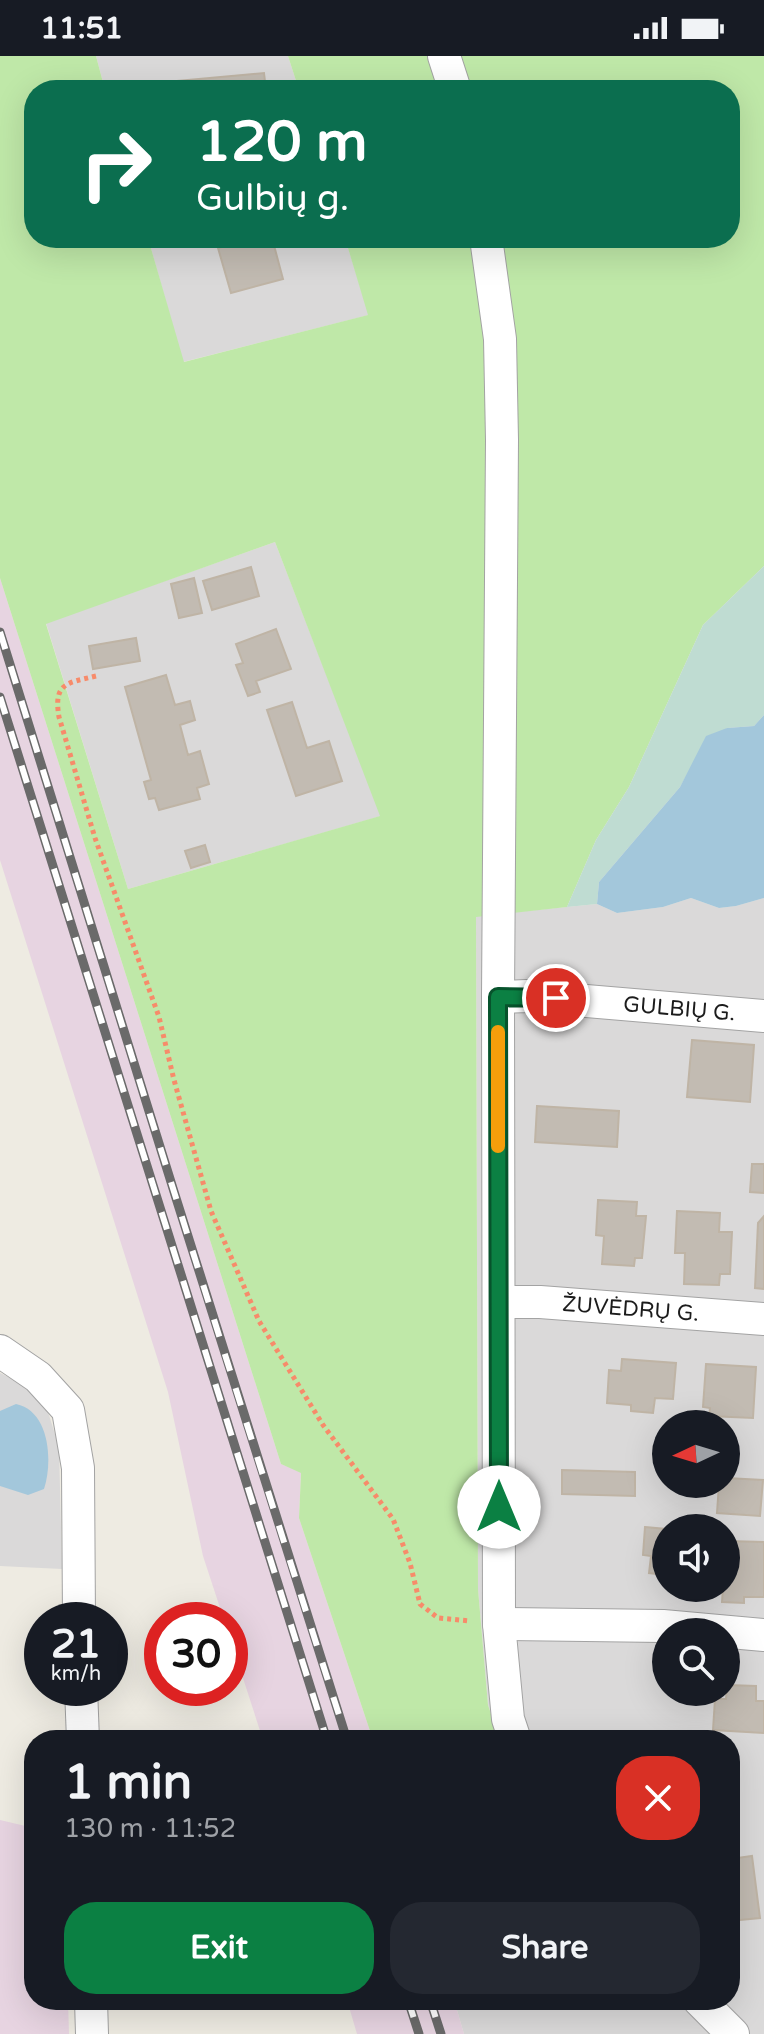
<!DOCTYPE html>
<html lang="en">
<head>
<meta charset="utf-8">
<style>
	:root { --surface:#171b24; --page:#242831; --text:#f1f3f6; --muted:#9ea1a6; --accent:#0b8043 }
	body { margin:0; font-family:"Varela Round",sans-serif; background:var(--page); color:var(--text); height:100vh; display:flex; flex-direction:column; font-size:30px; white-space:nowrap }
	* { box-sizing:border-box; margin:0 }
	p { font-size:26px; color:var(--muted) }
	.icon { flex:none; width:44px; height:44px; fill:none; stroke:currentColor; stroke-width:2; stroke-linecap:round; stroke-linejoin:round }
	.map { position:relative; flex:1; overflow:hidden }
	.details { position:absolute; left:24px; top:1674px; width:716px; height:280px; display:flex; flex-direction:column; background:var(--surface); border-radius:32px; box-shadow:0 8px 32px #0002 }
	.details>* { flex:none }
	.banner { position:absolute; left:24px; top:24px; width:716px; height:168px; border-radius:32px; box-shadow:0 8px 32px #0002; background:#0b6e4f; color:#fff; overflow:hidden }
	.needle { width:52px; rotate:266deg }
	.fabs { position:absolute; left:652px; top:1354px; display:grid; gap:16px }
	.fabs a { display:grid; place-items:center; width:88px; height:88px; border-radius:50%; background:var(--surface); box-shadow:0 8px 32px #0002; font-size:40px }
	.speed { position:absolute; left:24px; top:1546px; display:flex; gap:16px; font-size:40px; font-weight:700; text-align:center }
	.speed>* { display:grid; place-content:center; width:104px; height:104px; border-radius:50%; background:var(--surface); box-shadow:0 8px 32px #0002; line-height:1 }
	.speed small { font-size:20px; font-weight:400 }
	.speed .limit { border:12px solid #d22; background:#fff; color:#111 }
	.pin { position:absolute; display:grid; place-items:center; width:68px; height:68px; color:#fff; margin:-34px; border:4px solid #fff; border-radius:50%; box-shadow:0 2px 8px #0007 }
	.me { position:absolute; width:88px; margin:-44px; rotate:0deg; stroke-linejoin:round; filter:drop-shadow(0 0 6px #0008) }
	.turn { display:flex; align-items:center; gap:28px; height:168px; padding:0 40px; font-size:36px }
	.turn .icon { width:104px; height:104px; stroke-width:2.5 }
	.turn b { display:block; font-size:56px; line-height:68px }
	.round { display:grid; place-items:center; flex:none; width:84px; height:84px; border-radius:32px; background:var(--page) }
	.overview { display:flex; align-items:center; justify-content:space-between; height:136px; padding:0 40px }
	h1 { font-size:48px; font-weight:800; line-height:60px }
	.primary-button { display:flex; gap:16px; margin-top:auto; padding:16px 40px }
	.primary-button a { flex:1; height:92px; border-radius:32px; background:var(--accent); color:#fff; font-size:32px; font-weight:800; line-height:92px; text-align:center }
	.primary-button a+a { background:var(--page); color:var(--text) }
	.status { display:flex; justify-content:space-between; align-items:center; height:56px; padding:0 40px; background:var(--surface); direction:ltr }
	.status svg { height:22px; fill:currentColor }
	.map>svg:first-child { display:block }
	.residential { fill:#dad9d9; fill-rule:evenodd }
	.industrial { fill:#e7d4e1 }
	.grass { fill:#bfe8a8; fill-rule:evenodd }
	.wetland { fill:#bfdcd2 }
	.water { fill:#a3c7db }
	.building { fill:#c2bbb2; stroke:#bfb4a5; stroke-width:2 }
	.lines { fill:none; stroke-linecap:round; stroke-linejoin:round }
	.street-casing { stroke:#a3a3a3; stroke-width:34 }
	.path { stroke:#f78b6a; stroke-width:5; stroke-dasharray:4 4; stroke-linecap:butt }
	.street { stroke:#fff; stroke-width:32 }
	.rail-casing { stroke:#6a6a6a; stroke-width:9 }
	.rail { stroke:#fff; stroke-width:6; stroke-dasharray:18; stroke-linecap:butt }
	.route-casing { stroke:#07532c; stroke-width:20 }
	.route { stroke:#0b8043; stroke-width:14 }
	.slow { stroke:#f59e0b; stroke-width:14 }
	.labels { text-anchor:middle; dominant-baseline:central; stroke-width:6; stroke-linejoin:round; paint-order:stroke }
	.street-label { font-size:22px; fill:#1c1c1c; stroke:#fff }
</style>
</head>
<body>
<div class="status"><b>11:51</b><svg viewBox="0 0 49 12"><path d="M0 12V9h3v3zM5 12V6h3v6zM10 12V3h3v9zM15 12V0h3v12zM26 1h20v11H26zM47 4h2v5h-2z"/></svg></div>
<div class="map">
<svg width="764" height="1978" viewBox="0 0 764 1978">
	<rect width="100%" height="100%" fill="#eeebe2"/>
	<path class="residential" d="M96 0H288L299 34H105Z
		M148 182H345L369 259 183 306Z
		M275 486 381 760 128 833 46 567Z
		M691 842 719 852 736 850 764 842V1978H464L454 1944H730V1684H500L488 1649 478 1533 476 860 597 848 617 857 663 851ZM666 1368H726V1428H666ZM666 1472H726V1532H666ZM666 1576H726V1636H666Z
		M0 1317 27 1330 48 1356 59 1391 62 1513 0 1510Z"/>
	<path class="industrial" d="M0 522 281 1408 301 1416 299 1462 373 1684H263L230 1582V1564H224L203 1500 168 1336 0 804Z
		M0 1764 34 1772V1944H68L69 1978H0Z
		M347 1944H454L464 1978H357Z"/>
	<path class="grass" d="M0 0H96L105 34H34V182H148L184 306 368 259 345 182H730V34H299L288 0H764V510L703 569 629 731 596 784 567 851 476 861 478 1533 488 1649 500 1684H373L299 1462 301 1417 281 1408 0 522ZM275 486 380 760 128 833 46 568Z"/>
	<path class="wetland" d="M764 510V659L754 670 727 672 690 713 680 731 599 826 597 848 567 851 596 784 629 731 703 569Z"/>
	<path class="water" d="M764 659V842L736 850 719 852 691 842 663 851 617 857 597 848 599 826 680 731 706 680 727 672 754 670Z
		M16 1348C50 1355 53 1406 44 1433L28 1439 0 1430V1355Z"/>
	<path class="building" d="M264 17 266 34H168L167 26Z
		M255 182H272L283 223 231 237 218 192Z
		M251 511 259 540 212 554 203 525Z
		M194 522 202 557 179 562 171 528Z
		M276 573 291 613 256 625 260 636 248 640 236 609 243 607 236 588Z
		M136 582 140 605 93 613 89 590Z
		M166 619 175 649 190 645 195 664 180 669 188 699 200 695 209 728 197 732 200 743 159 754 155 742 149 743 144 726 151 724 125 631Z
		M292 646 307 692 329 685 342 725 296 740 267 654Z
		M205 789 210 806 191 812 185 795Z
		M692 984 754 989 750 1046 687 1041Z
		M537 1050 619 1055 617 1091 535 1086Z
		M752 1108H764V1137L750 1136Z
		M598 1144 637 1146 636 1160H646L642 1202H635L634 1210 602 1208 604 1180 596 1179Z
		M677 1155 720 1157 719 1176H732L730 1218H720L719 1229 684 1228 685 1197H675Z
		M764 1160V1233L755 1232 758 1167Z
		M622 1303 676 1307 673 1343 655 1342 653 1357 631 1355V1349L607 1347 609 1314 621 1315Z
		M706 1308 756 1311 753 1362 709 1360 710 1352 703 1351Z
		M562 1414 635 1416V1440L562 1438Z
		M726 1422 763 1424 760 1460 717 1457 719 1428H726Z
		M645 1471 666 1473V1519L649 1517 651 1500 643 1499Z
		M726 1485 764 1486V1541H744V1547L722 1546 723 1532H726Z
		M727 1629 756 1630V1645H764V1677L713 1674 715 1643H726Z
		M752 1800 760 1862 730 1865V1803Z"/>
	<g class="lines">
		<g class="street-casing">
			<g id="street">
				<path d="M444 0 455 34"/>
				<path d="M486 182 500 283 502 384 498 941 499 1568 508 1663 515 1684"/>
				<path id="s1" d="M498 941 527 940 764 960"/>
				<path id="s2" d="M499 1246H540L764 1263"/>
				<path d="M0 1295 38 1321 68 1354 78 1412 79 1564"/>
				<path d="M499 1568 663 1570 764 1579"/>
				<path d="M81 1632 83 1684"/>
				<path d="M91 1944 92 1978"/>
				<path d="M699 1944 733 1978"/>
			</g>
		</g>
		<path class="path" d="M96 620C68 627 53 626 59 661L95 782 159 961 174 1024 211 1155 259 1265 323 1369 393 1463 410 1507 420 1548 438 1562 470 1565"/>
		<use href="#street" class="street"/>
		<g class="rail-casing">
			<path id="rail" d="M0 576C115 946 229 1315 347 1684
				M0 641 327 1684
				M408 1944 419 1978
				M430 1944 441 1978"/>
		</g>
		<use href="#rail" class="rail"/>
	</g>
	<g class="lines">
		<g class="route-casing">
			<path id="route" d="M499 1451 498 941 556 942"/>
		</g>
		<use href="#route" class="route"/>
		<path class="slow" d="M498 976V1090"/>
	</g>
	<g class="labels">
		<g class="street-label">
			<text stroke="none"><textPath href="#s1" startOffset="182">GULBIŲ G.</textPath></text>
			<text stroke="none"><textPath href="#s2" startOffset="132">ŽUVĖDRŲ G.</textPath></text>
		</g>
	</g>
</svg>
<div class="fabs">
<a><svg class="needle" viewBox="-14 -14 28 28"><path d="M0-13l5 13h-10z" fill="#e53935"/><path d="M0 13l5-13h-10z" fill="#9ea1a6"/></svg></a>
<a><svg class="icon" aria-label="sound" viewBox="0 0 24 24"><path d="M4 9h4l5-4v14l-5-4H4zM17 9q2 3 0 6"/></svg></a>
<a><svg class="icon" aria-label="search" viewBox="0 0 24 24"><circle cx="10" cy="10" r="6"/><path d="M15 15l6 6"/></svg></a>
</div>
<div class="speed"><div>21<small>km/h</small></div><div class="limit">30</div></div>
<div class="pin" style="left:556px;top:942px;background:#d93025"><svg class="icon" aria-label="arrive" viewBox="0 0 24 24"><path d="M6 21V4h12l-3 4 3 4H6"/></svg></div>
<svg class="me" style="left:499px;top:1451px" viewBox="-20 -20 40 40"><circle r="19" fill="#fff"/><path d="M0-13L10 11 0 6-10 11z" fill="#0b8043"/></svg>
<div class="banner">
<div class="turn"><svg class="icon" aria-label="right" viewBox="0 0 24 24"><path d="M7 20v-9h11M14 6l5 5-5 5"/></svg><div><b>120 m</b>Gulbių g.</div></div>
</div>
<section class="details">
<div class="overview"><div><h1>1 min</h1><p>130 m · 11:52</p></div><a class="round" style="background:#d93025;color:#fff"><svg class="icon" aria-label="close" viewBox="0 0 24 24"><path d="M6 6l12 12M18 6L6 18"/></svg></a></div>
<div class="primary-button"><a>Exit</a><a>Share</a></div>
</section>
</div>
</body>
</html>
